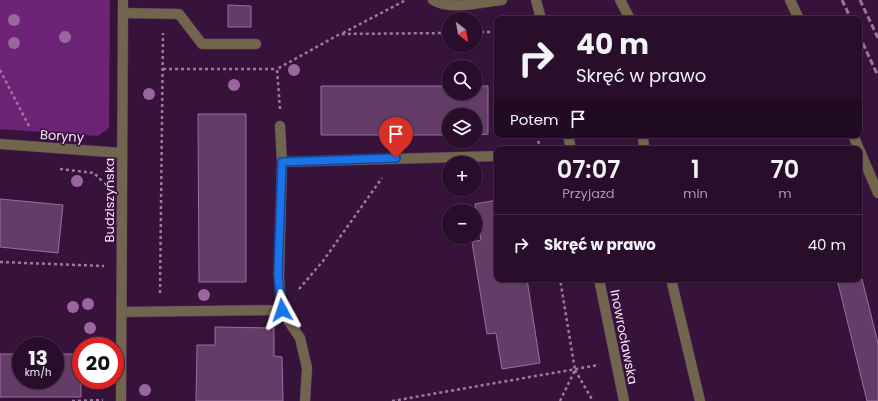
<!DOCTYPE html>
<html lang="pl">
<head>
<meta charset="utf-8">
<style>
	:root { --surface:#290e2c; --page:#351c38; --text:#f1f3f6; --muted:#a59ca9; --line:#452e48 }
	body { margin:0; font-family:Poppins,sans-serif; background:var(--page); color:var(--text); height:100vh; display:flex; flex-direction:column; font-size:15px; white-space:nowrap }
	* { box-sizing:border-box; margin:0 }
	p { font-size:13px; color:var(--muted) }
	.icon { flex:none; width:22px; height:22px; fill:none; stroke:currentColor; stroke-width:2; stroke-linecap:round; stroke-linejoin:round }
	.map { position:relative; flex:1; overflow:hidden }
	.sheet { position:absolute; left:494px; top:146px; width:368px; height:136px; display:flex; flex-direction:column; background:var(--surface); border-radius:8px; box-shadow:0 1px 3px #0004,0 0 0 1px var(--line) }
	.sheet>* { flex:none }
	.hud { position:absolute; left:494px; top:16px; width:368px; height:122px; border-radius:8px; box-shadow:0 1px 3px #0004,0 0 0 1px var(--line); background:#290e2c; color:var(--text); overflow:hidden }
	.needle { width:26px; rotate:149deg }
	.tools { position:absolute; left:442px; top:12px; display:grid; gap:8px }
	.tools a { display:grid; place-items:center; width:40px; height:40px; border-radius:50%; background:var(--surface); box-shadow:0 1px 3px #0004,0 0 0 1px var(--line); font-size:20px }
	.speed { position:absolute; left:12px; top:337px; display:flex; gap:8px; font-size:20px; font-weight:700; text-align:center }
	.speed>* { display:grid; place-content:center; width:52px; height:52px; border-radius:50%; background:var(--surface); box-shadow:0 1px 3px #0004,0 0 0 1px var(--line); line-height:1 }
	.speed small { font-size:10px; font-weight:400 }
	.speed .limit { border:6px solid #d22; background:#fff; color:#111 }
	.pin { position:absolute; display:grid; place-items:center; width:34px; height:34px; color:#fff; margin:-41px -17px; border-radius:50% 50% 50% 0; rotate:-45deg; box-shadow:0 0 4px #0007 }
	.pin .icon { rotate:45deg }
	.me { position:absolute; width:44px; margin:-22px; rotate:355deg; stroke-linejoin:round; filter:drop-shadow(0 0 3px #0008) }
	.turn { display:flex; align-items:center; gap:14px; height:84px; padding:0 16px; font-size:18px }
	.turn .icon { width:52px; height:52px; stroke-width:2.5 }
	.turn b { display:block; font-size:28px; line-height:34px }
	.then { display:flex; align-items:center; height:38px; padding:0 16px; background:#0003; gap:8px; font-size:15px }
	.eta { display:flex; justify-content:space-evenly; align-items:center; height:68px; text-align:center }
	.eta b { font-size:24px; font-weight:600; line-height:28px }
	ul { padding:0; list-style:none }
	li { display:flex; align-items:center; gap:12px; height:60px; padding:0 16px; border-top:1px solid var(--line) }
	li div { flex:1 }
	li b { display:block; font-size:15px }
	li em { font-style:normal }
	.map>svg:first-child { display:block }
	.green { fill:#6d2376 }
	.building { fill:#633d67; stroke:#986f9d }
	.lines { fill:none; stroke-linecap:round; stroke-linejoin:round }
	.lane-casing { stroke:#523056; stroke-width:11 }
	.street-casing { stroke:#523056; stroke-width:11 }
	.path { stroke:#9a7d9d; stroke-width:2.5; stroke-dasharray:3 3; stroke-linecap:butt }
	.lane { stroke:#71654e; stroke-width:10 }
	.street { stroke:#71654e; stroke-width:10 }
	.rail { stroke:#957798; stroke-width:3; stroke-dasharray:6 3; stroke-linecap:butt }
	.tree { fill:#99669f }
	.route-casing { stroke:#114b97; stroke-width:10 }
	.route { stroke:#1a73e8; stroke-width:7 }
	.labels { text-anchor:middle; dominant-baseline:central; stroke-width:3; stroke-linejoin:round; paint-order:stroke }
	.street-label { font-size:13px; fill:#fae3fc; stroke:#37133b }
</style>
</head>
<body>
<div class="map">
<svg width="878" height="401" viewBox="0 0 878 401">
	<rect width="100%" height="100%" fill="#37133b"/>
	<path class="green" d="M0 0H110L109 128 98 136 0 129Z"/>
	<path class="building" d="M228 5 251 6V27H228Z
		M321 86H449V93H475V86H488V134L475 135V115H449V135H321Z
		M198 114H246V282H199Z
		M0 199 63 205 58 253 0 247Z
		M497 200V279H527L540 363 502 369 496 333 487 334 472 242 481 240 475 204Z
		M837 279H862L878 343V401H867Z
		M215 327 274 328V356L282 357 283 401H196L197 345H215Z
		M0 354H21V380H55V354H81V397H0Z"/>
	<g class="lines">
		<g class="lane-casing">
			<path id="lane" d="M433 0C451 11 482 2 502 0
				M620 0 630 19
				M790 0 799 19
				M123 13 179 14 202 44H256
				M280 126 282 162
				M643 135 644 149
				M853 135 859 149
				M859 149 878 193
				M671 279 700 401
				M281 310 300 338 307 368 305 401
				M122 312 281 310 279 275 282 162 497 156"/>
		</g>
		<g class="street-casing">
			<path id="street" d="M536 0 541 19
				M568 135 571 149
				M0 144 122 153
				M599 279 624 401
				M121 401 123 0"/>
		</g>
		<path class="path" d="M475 32H497
			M343 33 406 0
			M163 69H277
			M0 70 30 128
			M280 109 277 69 340 34 449 33
			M537 135 540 149
			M60 169 94 173 103 182
			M0 262 104 266
			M299 289 323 261 382 178
			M160 293 163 33
			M575 370 593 401
			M72 401 103 400
			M392 401 599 365
			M560 401 575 370 560 279"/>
		<use href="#lane" class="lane"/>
		<use href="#street" class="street"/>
		<path class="rail" d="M842 0 851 19
			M860 0 878 38
			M859 35 878 76"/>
	</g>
	<g class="tree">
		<circle cx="14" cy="20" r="6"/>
		<circle cx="65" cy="37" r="6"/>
		<circle cx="14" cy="43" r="6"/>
		<circle cx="294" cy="70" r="6"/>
		<circle cx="234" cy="85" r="6"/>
		<circle cx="149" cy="94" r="6"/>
		<circle cx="77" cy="181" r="6"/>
		<circle cx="204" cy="295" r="6"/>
		<circle cx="88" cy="304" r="6"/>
		<circle cx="73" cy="307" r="6"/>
		<circle cx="90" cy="328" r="6"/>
		<circle cx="145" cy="390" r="6"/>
	</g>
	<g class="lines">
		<g class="route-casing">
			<path id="route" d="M282 310 278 275 282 162 396 158"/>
		</g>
		<use href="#route" class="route"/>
	</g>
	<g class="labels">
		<g class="street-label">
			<text transform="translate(62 136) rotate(4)">Boryny</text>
			<text transform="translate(109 200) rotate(-90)">Budziszyńska</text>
			<text transform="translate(624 337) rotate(79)">Inowrocławska</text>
		</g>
	</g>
</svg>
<div class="tools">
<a><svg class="needle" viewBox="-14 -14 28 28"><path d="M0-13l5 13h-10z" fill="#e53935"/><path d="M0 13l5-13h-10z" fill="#a59ca9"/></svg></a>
<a><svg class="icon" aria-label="search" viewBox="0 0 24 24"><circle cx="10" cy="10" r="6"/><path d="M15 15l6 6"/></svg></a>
<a><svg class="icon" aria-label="layers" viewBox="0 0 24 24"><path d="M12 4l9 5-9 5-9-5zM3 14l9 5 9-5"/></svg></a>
<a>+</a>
<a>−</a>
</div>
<div class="speed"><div>13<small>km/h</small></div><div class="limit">20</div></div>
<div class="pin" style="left:396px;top:158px;background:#d93025"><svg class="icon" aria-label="arrive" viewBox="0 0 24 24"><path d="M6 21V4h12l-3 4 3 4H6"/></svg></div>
<svg class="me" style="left:282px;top:310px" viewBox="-20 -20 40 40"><path d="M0-17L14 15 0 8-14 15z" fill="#1a73e8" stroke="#fff" stroke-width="4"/></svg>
<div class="hud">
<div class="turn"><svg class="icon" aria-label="right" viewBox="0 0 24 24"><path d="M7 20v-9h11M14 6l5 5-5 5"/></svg><div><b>40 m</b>Skręć w prawo</div></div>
<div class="then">Potem<svg class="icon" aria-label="arrive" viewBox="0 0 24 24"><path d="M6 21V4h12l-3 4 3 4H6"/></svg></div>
</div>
<section class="sheet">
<div class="eta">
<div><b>07:07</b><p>Przyjazd</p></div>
<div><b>1</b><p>min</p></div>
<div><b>70</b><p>m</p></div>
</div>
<ul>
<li><svg class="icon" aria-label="right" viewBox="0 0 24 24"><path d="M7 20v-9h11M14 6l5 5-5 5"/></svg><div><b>Skręć w prawo</b></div><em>40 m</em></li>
</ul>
</section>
</div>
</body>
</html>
